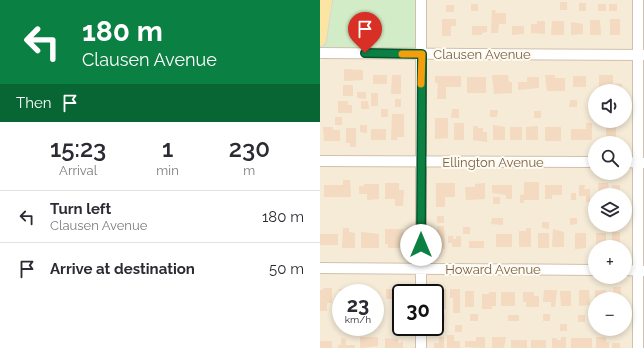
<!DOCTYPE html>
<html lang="en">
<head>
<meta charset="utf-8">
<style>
	:root { --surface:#fff; --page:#f2f2f3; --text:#2b2b33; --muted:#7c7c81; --line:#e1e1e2 }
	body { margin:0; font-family:Raleway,sans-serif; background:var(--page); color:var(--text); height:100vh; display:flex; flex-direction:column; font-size:15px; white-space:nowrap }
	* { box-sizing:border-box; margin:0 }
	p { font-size:13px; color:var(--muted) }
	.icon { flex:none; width:22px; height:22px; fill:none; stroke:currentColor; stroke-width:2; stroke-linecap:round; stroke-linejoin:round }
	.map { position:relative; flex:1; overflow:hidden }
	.side { display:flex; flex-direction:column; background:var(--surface); width:320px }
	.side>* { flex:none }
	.top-card { background:#0b8043; color:#fff; overflow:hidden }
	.fabs { position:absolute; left:268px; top:84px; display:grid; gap:8px }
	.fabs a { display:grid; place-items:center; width:44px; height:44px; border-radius:50%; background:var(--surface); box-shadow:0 2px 6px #0003; font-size:20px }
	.speed { position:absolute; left:12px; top:284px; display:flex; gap:8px; font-size:20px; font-weight:700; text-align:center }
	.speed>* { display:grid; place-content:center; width:52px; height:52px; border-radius:50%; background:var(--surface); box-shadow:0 2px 6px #0003; line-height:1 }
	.speed small { font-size:10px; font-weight:400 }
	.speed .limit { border:2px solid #111; border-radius:6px; background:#fff; color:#111 }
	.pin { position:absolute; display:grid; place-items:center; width:34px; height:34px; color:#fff; margin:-41px -17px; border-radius:50% 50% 50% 0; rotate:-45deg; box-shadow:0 0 4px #0007 }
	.pin .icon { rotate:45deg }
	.me { position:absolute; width:44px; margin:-22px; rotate:0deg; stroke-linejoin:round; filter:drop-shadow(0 0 3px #0008) }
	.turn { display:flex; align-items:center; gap:14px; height:84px; padding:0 16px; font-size:18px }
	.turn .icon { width:52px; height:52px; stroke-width:2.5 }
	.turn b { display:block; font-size:28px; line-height:34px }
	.then { display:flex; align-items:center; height:38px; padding:0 16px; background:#0003; gap:8px; font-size:15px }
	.eta { display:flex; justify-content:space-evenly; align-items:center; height:68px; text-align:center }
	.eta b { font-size:24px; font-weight:600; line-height:28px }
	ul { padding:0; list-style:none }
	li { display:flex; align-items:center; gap:12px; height:52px; padding:0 16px; border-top:1px solid var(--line) }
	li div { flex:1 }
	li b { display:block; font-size:15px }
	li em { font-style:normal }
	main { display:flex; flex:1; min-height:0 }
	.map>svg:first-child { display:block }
	.residential { fill:#f5ebd7; fill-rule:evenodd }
	.green { fill:#d1ecc7 }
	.building { fill:#f3dac0 }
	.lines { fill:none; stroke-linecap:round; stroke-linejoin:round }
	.minor-casing { stroke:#d0c1ae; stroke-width:12 }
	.major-casing { stroke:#dcd6d0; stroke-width:14 }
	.minor { stroke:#fff; stroke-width:10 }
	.major { stroke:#fce5a2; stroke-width:12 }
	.route-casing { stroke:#07532c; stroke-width:10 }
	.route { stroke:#0b8043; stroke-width:7 }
	.slow { stroke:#f59e0b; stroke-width:7 }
	.labels { text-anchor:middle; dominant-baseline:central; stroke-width:4; stroke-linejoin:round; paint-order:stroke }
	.street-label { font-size:13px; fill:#79614c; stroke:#fffbf0 }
</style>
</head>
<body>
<main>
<section class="side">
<div class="top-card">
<div class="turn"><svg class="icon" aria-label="left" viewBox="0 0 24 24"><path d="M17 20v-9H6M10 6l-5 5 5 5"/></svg><div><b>180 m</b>Clausen Avenue</div></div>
<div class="then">Then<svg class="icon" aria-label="arrive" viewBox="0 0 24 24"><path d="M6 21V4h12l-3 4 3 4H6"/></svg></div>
</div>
<div class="eta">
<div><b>15:23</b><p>Arrival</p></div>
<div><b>1</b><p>min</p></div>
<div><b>230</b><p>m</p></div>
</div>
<ul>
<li><svg class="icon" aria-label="left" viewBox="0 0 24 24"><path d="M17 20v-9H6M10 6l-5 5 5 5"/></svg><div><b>Turn left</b><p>Clausen Avenue</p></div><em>180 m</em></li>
<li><svg class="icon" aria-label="arrive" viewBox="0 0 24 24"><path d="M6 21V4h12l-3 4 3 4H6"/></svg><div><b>Arrive at destination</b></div><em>50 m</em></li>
</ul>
</section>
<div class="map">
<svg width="324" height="348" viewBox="0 0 324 348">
	<rect width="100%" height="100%" fill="#fdf8e9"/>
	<path class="residential" d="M99 0H324V348H0V63L2 49ZM275 91H305V121H275ZM275 143H305V173H275ZM275 195H305V225H275ZM275 247H305V277H275ZM21 293H55V327H21ZM81 293H115V327H81ZM275 299H305V329H275Z"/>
	<path class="green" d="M9 0H99V51L2 49Z"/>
	<path class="building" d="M240 2H247V10H240Z
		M259 3H266V11H259Z
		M151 4H158V11H151Z
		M278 4H286V11H278Z
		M289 4H297V11H289Z
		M126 5H134V12H126Z
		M172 10H176L175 13H186V24H179L178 33H171Z
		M122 19H136V26H131V36H122Z
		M290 19H300V35H290Z
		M270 20H280L281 35H270Z
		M217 21H225V34L211 33V24H217Z
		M232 21H244V35H231Z
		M251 22 263 24V34L251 35Z
		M152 26H167V32L162 33V35H152Z
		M192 26H204V34L192 35Z
		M24 69 43 70V80L24 81Z
		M53 75H67V84H53Z
		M72 75H81V94H71Z
		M172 75H188L189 82H192V93L174 94Z
		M225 75H235V78H245V91H227Z
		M279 75H293V84H302V91H279Z
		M115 76H141V87H126V99H117L118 83H115Z
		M253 76H266V87H253Z
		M147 77H166V93H147Z
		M207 77H219V88L198 90V82H207Z
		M23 85H33V96H23Z
		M37 92H46V99L37 98Z
		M51 93H58V106H51Z
		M75 99H81V107H75Z
		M250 100H257V107H249Z
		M18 101H28V105H32V113H18Z
		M41 101H48L49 109H41Z
		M61 109H68V117H61Z
		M132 109H139V118H131Z
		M170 110H178L177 117H170Z
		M214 111H221V118H214Z
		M72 114H84V137H77V140H71Z
		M15 117H22V125H15Z
		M115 118H128V138L115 139Z
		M286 121H296V140H286Z
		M134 123H144V140H134Z
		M266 123H272V140H251V129H266Z
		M40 125H47V133L40 132Z
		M173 125 185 127V140H173Z
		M153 126H158V128H163V132H167V142L153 140Z
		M218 126V140H206V127Z
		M3 127H13V130H20V141H4Z
		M190 127H202V140H190Z
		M225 127H241V141H225Z
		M26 128H36V147H30V143H26Z
		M51 129H66V140H51Z
		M23 180H30L31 197H4V185H23Z
		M204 182H219V200H204V203H200V195L204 194Z
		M65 183H79V190H84L83 206H75V199H65Z
		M116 183H135V197H125V207H116Z
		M165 183V199L146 200 145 187H155V184Z
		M278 183H288L289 193H286V195H279Z
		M44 184H59V199L47 200V194H39V186H44Z
		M172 185H192V199H186V195L172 193Z
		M225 185H242V195H232V199H225Z
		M259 185H265L264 189H270V202H266V196H259Z
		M292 185H300V195H292Z
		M251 193H256V200H251Z
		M173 197H180V204H173Z
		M117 216H124V223H117Z
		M172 218H183V225L171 224Z
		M250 218H257V224L250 225Z
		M222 222H229V229L222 228Z
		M117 226H124L125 249H114V236H117Z
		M143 227H150V234H143Z
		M23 228H29V232L35 233V248H22Z
		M206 228H211V247H199V231H206Z
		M65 229H83V248H68V244H65Z
		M233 229 244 232V247H232Z
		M41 232 59 234V248H41Z
		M292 232H300V247H292Z
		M218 233H229V248H218Z
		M255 233H266V248L255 249Z
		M276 233H286V247H276Z
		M0 234H18V245H0Z
		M176 234H192V247H176Z
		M128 236H133V239H136V236H141V247H132V243H128Z
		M149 241H164V248H149Z
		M293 287H301V299H293Z
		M3 288H12V303H7V311H0V290H3Z
		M19 289H34V293H21V306H19Z
		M39 289H52V293H39Z
		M66 289H83L81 299H66Z
		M115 289H126V309H118V307H115Z
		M130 289H140V313H133V298H130Z
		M224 290H237L235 307H231V302H223Z
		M259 290H269L270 305 259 306Z
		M275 290H286V299H275Z
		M145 291H154V307H145Z
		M240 291H251V306H241Z
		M169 292H176V306H172V309H162V294H169Z
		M181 292H195V306H181Z
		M203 292H214V296H219V307H206V302H203Z
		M150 314H158V321H150Z
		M223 314H230V321H223Z
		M118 315H125V321H118Z
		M188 315H199V321H188Z
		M258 315H265V322H258Z
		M240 324H247V331H240Z
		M135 325H142V332H135Z
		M127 335H134V341H140V348H127Z
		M40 337H58V346L40 348Z
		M119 337H124V348H114V343H119Z
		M156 337H165V348L145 347V341H156Z
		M172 337H186L184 348H172Z
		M241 337H246V348H232V338H237V340H241Z
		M276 337H286V342H289V348H276Z
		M21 338 26 339V345H35V348H18V345H21Z
		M65 338 78 339V343L83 342V348H65Z
		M251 338H272V348H251Z
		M191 340H207V348H191Z
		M211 340H226V348H211Z
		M0 341H12V348H0Z
		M292 343H300V348H292Z"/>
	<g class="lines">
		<g class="minor-casing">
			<path id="minor" d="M0 53 324 55
				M0 161 275 162
				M305 162 324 163
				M0 268 275 270
				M305 270 324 271
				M101 293V0
				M101 348V327
				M318 348V0"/>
		</g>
		<g class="major-casing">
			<path id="major" d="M0 40 6 0"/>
		</g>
		<use href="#minor" class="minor"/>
		<use href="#major" class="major"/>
	</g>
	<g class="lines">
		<g class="route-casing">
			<path id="route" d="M45 53 102 54 101 245"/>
		</g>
		<use href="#route" class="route"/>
		<path class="slow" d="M82 54H102L101 84"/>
	</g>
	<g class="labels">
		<g class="street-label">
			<text x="162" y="54">Clausen Avenue</text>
			<text x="173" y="162">Ellington Avenue</text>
			<text x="173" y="269">Howard Avenue</text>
		</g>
	</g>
</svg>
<div class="fabs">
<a><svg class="icon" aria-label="sound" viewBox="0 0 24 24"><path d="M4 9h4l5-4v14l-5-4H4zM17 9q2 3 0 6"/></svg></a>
<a><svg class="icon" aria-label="search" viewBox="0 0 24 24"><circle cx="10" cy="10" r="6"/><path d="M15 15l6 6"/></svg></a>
<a><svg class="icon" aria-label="layers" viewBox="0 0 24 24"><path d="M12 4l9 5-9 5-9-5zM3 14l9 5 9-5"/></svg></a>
<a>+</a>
<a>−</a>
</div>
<div class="speed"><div>23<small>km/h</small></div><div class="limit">30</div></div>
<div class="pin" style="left:45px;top:53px;background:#d93025"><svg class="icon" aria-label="arrive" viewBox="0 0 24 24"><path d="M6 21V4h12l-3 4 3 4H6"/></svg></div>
<svg class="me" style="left:101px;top:245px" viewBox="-20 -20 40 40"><circle r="19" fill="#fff"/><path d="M0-13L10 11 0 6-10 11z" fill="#0b8043"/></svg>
</div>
</main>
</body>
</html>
